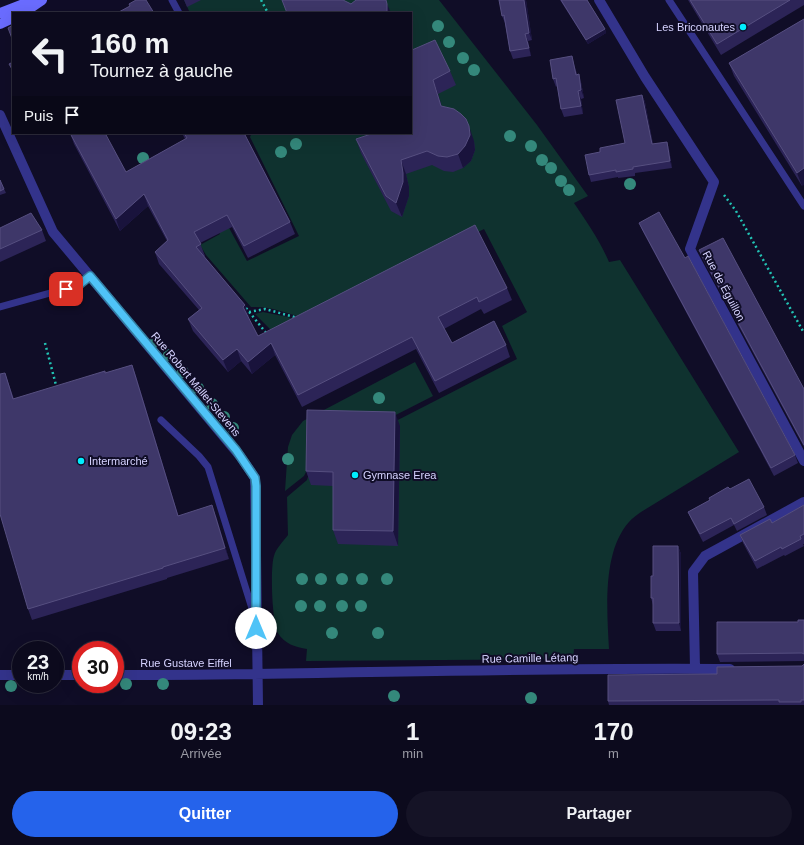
<!DOCTYPE html>
<html lang="fr">
<head>
<meta charset="utf-8">
<style>
	:root { --surface:#0c0a1d; --page:#151326; --text:#f1f3f6; --muted:#9a9aa4; --line:#2c2b3b; --accent:#2563eb }
	body { margin:0; font-family:Arial,sans-serif; background:var(--page); color:var(--text); height:100vh; display:flex; flex-direction:column; font-size:15px; white-space:nowrap }
	* { box-sizing:border-box; margin:0 }
	p { font-size:13px; color:var(--muted) }
	.icon { flex:none; width:22px; height:22px; fill:none; stroke:currentColor; stroke-width:2; stroke-linecap:round; stroke-linejoin:round }
	.map { position:relative; height:705px; overflow:hidden }
	.details { display:flex; flex-direction:column; background:var(--surface); flex:1 }
	.details>* { flex:none }
	.top-card { position:absolute; left:12px; top:12px; width:400px; height:122px; border-radius:0px; box-shadow:0 4px 16px #0002,0 0 0 1px var(--line); background:#0c0a1d; color:var(--text); overflow:hidden }
	.speed { position:absolute; left:12px; top:641px; display:flex; gap:8px; font-size:20px; font-weight:700; text-align:center }
	.speed>* { display:grid; place-content:center; width:52px; height:52px; border-radius:50%; background:var(--surface); box-shadow:0 4px 16px #0002,0 0 0 1px var(--line); line-height:1 }
	.speed small { font-size:10px; font-weight:400 }
	.speed .limit { border:6px solid #d22; background:#fff; color:#111 }
	.pin { position:absolute; display:grid; place-items:center; width:34px; height:34px; color:#fff; margin:-17px; border-radius:8px; box-shadow:0 2px 6px #0006 }
	.me { position:absolute; width:44px; margin:-22px; rotate:0deg; stroke-linejoin:round; filter:drop-shadow(0 0 3px #0008) }
	.turn { display:flex; align-items:center; gap:14px; height:84px; padding:0 12px; font-size:18px }
	.turn .icon { width:52px; height:52px; stroke-width:2.5 }
	.turn b { display:block; font-size:28px; line-height:34px }
	.then { display:flex; align-items:center; height:38px; padding:0 12px; background:#0003; gap:8px; font-size:15px }
	.eta { display:flex; justify-content:space-evenly; align-items:center; height:68px; text-align:center }
	.eta b { font-size:24px; font-weight:700; line-height:28px }
	.cta { display:flex; gap:8px; margin-top:auto; padding:8px 12px }
	.cta a { flex:1; height:46px; border-radius:24px; background:var(--accent); color:#fff; font-size:16px; font-weight:700; line-height:46px; text-align:center }
	.cta a+a { background:var(--page); color:var(--text) }
	.map>svg:first-child { display:block }
	.green { fill:#0f322f }
	.lines { fill:none; stroke-linecap:round; stroke-linejoin:round }
	.path { stroke:#22c3b4; stroke-width:2.5; stroke-dasharray:2 3; stroke-linecap:butt }
	.lane { stroke:#33338b; stroke-width:7 }
	.street { stroke:#33338b; stroke-width:10 }
	.secondary { stroke:#6a6cff; stroke-width:10 }
	.tree { fill:#34887b }
	.wall { fill:#2c2457 }
	.shaded-wall { fill:#19133c }
	.building { fill:#3e3769; stroke:#564f80 }
	.route-casing { stroke:#337fa1; stroke-width:10 }
	.route { stroke:#4fc3f7; stroke-width:7 }
	.poi-dot { fill:#00eefe; stroke:#100d27; stroke-width:1.5 }
	.labels { text-anchor:middle; dominant-baseline:central; stroke-width:4; stroke-linejoin:round; paint-order:stroke }
	.poi-label { font-size:11px; fill:#d6d3ff; stroke:#100d27; text-anchor:start }
	.street-label { font-size:11px; fill:#d6d3ff; stroke:#100d27 }
</style>
</head>
<body>
<div class="map">
<svg width="804" height="705" viewBox="0 0 804 705">
	<rect width="100%" height="100%" fill="#100d27"/>
	<path class="green" d="M184 0H439L537 125 588 196 574 203C587 222 600 241 609 262L620 260 739 452 641 512C637 515 632 518 629 522 602 552 607 611 609 649H574L573 659 306 661 307 649C296 647 284 644 278 633 272 624 270 567 274 556 276 548 283 542 288 535L287 497 307 480 312 464 517 359 502 326 527 312 484 229 306 319C287 313 270 306 251 307L206 255 200 245 220 234 208 211V189L247 261 299 236 250 137 252 133H411V13H190Z
		M263 312 288 317 300 322 276 335 255 314Z
		M415 362 433 396 382 422 308 468 304 476 285 491 288 447 292 435 303 421Z"/>
	<g class="lines">
		<path class="path" d="M261 0 268 13
			M341 133H354
			M724 195 736 211 804 333
			M246 308 267 334
			M249 312 265 309 298 318
			M45 343 57 389"/>
		<path class="lane" d="M172 0 179 13
			M669 0 804 206
			M0 307 79 285 90 276
			M161 420 199 456 208 467 255 618"/>
		<path class="street" d="M599 0 645 77 714 182 690 249 804 461
			M0 115 53 232 240 456 255 478 258 705
			M695 668 693 572 705 556 804 502
			M0 675H21
			M55 675H81
			M115 675C320 675 525 667 730 669"/>
		<path class="secondary" d="M0 13 34 0
			M23 13 42 0
			M0 24 13 18"/>
	</g>
	<g class="tree">
		<circle cx="438" cy="26" r="6"/>
		<circle cx="449" cy="42" r="6"/>
		<circle cx="463" cy="58" r="6"/>
		<circle cx="474" cy="70" r="6"/>
		<circle cx="510" cy="136" r="6"/>
		<circle cx="296" cy="144" r="6"/>
		<circle cx="531" cy="146" r="6"/>
		<circle cx="281" cy="152" r="6"/>
		<circle cx="143" cy="158" r="6"/>
		<circle cx="542" cy="160" r="6"/>
		<circle cx="551" cy="168" r="6"/>
		<circle cx="561" cy="181" r="6"/>
		<circle cx="630" cy="184" r="6"/>
		<circle cx="569" cy="190" r="6"/>
		<circle cx="156" cy="341" r="6"/>
		<circle cx="169" cy="355" r="6"/>
		<circle cx="183" cy="372" r="6"/>
		<circle cx="198" cy="388" r="6"/>
		<circle cx="379" cy="398" r="6"/>
		<circle cx="212" cy="404" r="6"/>
		<circle cx="224" cy="417" r="6"/>
		<circle cx="233" cy="428" r="6"/>
		<circle cx="288" cy="459" r="6"/>
		<circle cx="302" cy="579" r="6"/>
		<circle cx="321" cy="579" r="6"/>
		<circle cx="342" cy="579" r="6"/>
		<circle cx="362" cy="579" r="6"/>
		<circle cx="387" cy="579" r="6"/>
		<circle cx="301" cy="606" r="6"/>
		<circle cx="320" cy="606" r="6"/>
		<circle cx="342" cy="606" r="6"/>
		<circle cx="361" cy="606" r="6"/>
		<circle cx="332" cy="633" r="6"/>
		<circle cx="378" cy="633" r="6"/>
		<circle cx="126" cy="684" r="6"/>
		<circle cx="163" cy="684" r="6"/>
		<circle cx="11" cy="686" r="6"/>
		<circle cx="394" cy="696" r="6"/>
		<circle cx="531" cy="698" r="6"/>
	</g>
	<path class="wall" d="M184 0H201L187 7Z
		M526 0 532 40 528 41 531 56 513 59 510 51 505 23 502 16Z
		M560 0H587L605 29 606 33 588 44Z
		M688 0H804V5L721 55Z
		M804 19 802 186 734 76 729 63Z
		M412 50 450 71 456 85 438 94 442 107 474 141 475 150 471 161 463 168 453 172 444 171 432 165 406 174 409 187V196L402 217 391 211 361 153 356 139 371 134 411 133Z
		M572 56 574 64 577 74 581 82 584 98 581 99 583 114 564 117 561 109 557 86 556 87 553 79Z
		M642 95 645 102 653 144 667 142 669 149 672 168 635 173V176L618 178V177L591 182 589 175 600 152 625 143Z
		M70 133 126 172 185 139 182 133H244L290 222 295 234 248 258 232 227 200 243 205 256 204 257 245 305 249 317 248 318 258 336 507 288 512 300 484 314 481 309 444 329 452 343 506 345 510 357 439 393 416 349 302 407 275 355 252 374 241 361 228 372 193 331 188 319 199 310 159 264 155 252 167 241 148 206 120 231 74 144Z
		M0 180 6 193 0 195Z
		M639 223 795 455 798 463 774 476 642 230Z
		M0 228 42 230 46 241 0 262Z
		M699 250 804 389V447L702 258Z
		M132 365 136 376 178 515 216 516 229 559 167 578V579L32 620 28 609 5 373 14 399 105 373Z
		M400 426 398 546 338 544 333 530V486L311 485 306 471Z
		M730 489 764 507 767 515 737 531 734 525 703 542 691 519 688 512 710 500 709 498Z
		M804 505V544H803L804 546 785 556 784 555 757 569 743 543 740 535 772 523Z
		M678 546 681 554V631H656L653 623V605L651 598 653 576Z
		M804 620V661L720 662 717 654Z
		M804 664V705H609L608 701 802 666Z"/>
	<path class="shaded-wall" d="M524 0H526L532 40 529 33Z
		M387 4 391 13H387Z
		M605 29 606 33 588 44 586 40Z
		M525 34 528 41 531 56 529 48Z
		M579 74 581 82 584 98 581 90Z
		M433 80 438 94 446 121 441 106Z
		M578 91 581 99 583 114 581 106Z
		M642 95 645 102 654 151 652 144Z
		M469 126 474 141 475 150 471 161 463 168 458 154Z
		M667 142 669 149 672 168 670 161Z
		M401 160 406 174 409 187V196L402 217 396 203Z
		M804 168V185L802 186 797 173Z
		M144 194 148 206 120 231 116 219Z
		M245 305 249 317 247 319 243 307Z
		M271 343 275 355 252 374 248 362Z
		M237 349 241 361 228 372 223 360Z
		M132 365 136 376 182 527 178 516Z
		M395 412 400 426 398 546 393 531Z
		M212 505 216 516 229 559 225 548Z
		M678 546 681 554V631L679 623Z"/>
	<path class="building" d="M136 0H146L154 13H117L130 6 129 4Z
		M282 0H343L351 4 356 0H386L387 4V13H287Z
		M499 0H524L529 33 525 34 529 48 510 51 504 15 502 16Z
		M561 0H587L605 29 586 40Z
		M690 0H790L717 44Z
		M804 19V168L797 173 729 63Z
		M13 25V41L8 28Z
		M435 40 450 71 433 80 441 106 454 109 461 114 466 119 469 126 470 135 465 146 458 154 447 157 438 156 427 151 401 160 403 173V182L396 203 386 196 356 139 371 134 372 133H411V48L412 50Z
		M572 56 576 75 579 74 581 90 578 91 581 106 561 109 556 78 553 79 550 60Z
		M13 62V71L9 64Z
		M642 95 652 144 667 142 670 161 633 167V169L616 172V170L589 175 585 155 600 152V148L625 143 616 100Z
		M70 133H105L126 172 187 138 184 133H244L290 222 244 246 227 215 194 232 201 244 196 247 245 305 243 307 258 336 475 225 507 288 479 302 477 297 438 317 452 343 494 321 506 345 435 381 412 337 298 395 271 343 248 362 237 349 223 360 188 319 202 308 155 252 168 240 144 194 116 219Z
		M0 180 4 189 0 191Z
		M659 212 685 258 688 256 795 455 771 468 639 223Z
		M31 213 42 230 0 249V228Z
		M723 238 804 389V445L699 250Z
		M132 365 178 516 212 505 225 548 163 567V568L28 609 0 514V374L5 373 13 399 105 371V373Z
		M307 410 395 412 393 531 333 530V472L306 471Z
		M749 479 764 507 734 524 731 518 700 534 688 512 710 500 709 498 728 487 730 489Z
		M804 505V534L800 536 801 539 782 549 781 547 755 561 740 535 770 519 772 523Z
		M653 546H678L679 623H653V598H651V576H653Z
		M798 620H804V654L802 653 717 654V622H798Z
		M804 664V700H801V702H779V700L608 701V675L717 674V667L802 666Z"/>
	<g class="lines">
		<g class="route-casing">
			<path id="route" d="M66 289 79 285 90 276 236 450 255 478 256 486V628"/>
		</g>
		<use href="#route" class="route"/>
	</g>
	<g class="poi-dot">
		<circle cx="743" cy="27" r="4"/>
		<circle cx="81" cy="461" r="4"/>
		<circle cx="355" cy="475" r="4"/>
	</g>
	<g class="labels">
		<g class="poi-label">
			<text x="735" y="27" text-anchor="end">Les Briconautes</text>
			<text x="89" y="461">Intermarché</text>
			<text x="363" y="475">Gymnase Erea</text>
		</g>
		<g class="street-label">
			<text transform="translate(724 286) rotate(62)">Rue de Éguillon</text>
			<text transform="translate(196 384) rotate(50)">Rue Robert Mallet-Stevens</text>
			<text transform="translate(530 658) rotate(-1)">Rue Camille Létang</text>
			<text x="186" y="663">Rue Gustave Eiffel</text>
		</g>
	</g>
</svg>
<div class="speed"><div>23<small>km/h</small></div><div class="limit">30</div></div>
<div class="pin" style="left:66px;top:289px;background:#d93025"><svg class="icon" aria-label="arrive" viewBox="0 0 24 24"><path d="M6 21V4h12l-3 4 3 4H6"/></svg></div>
<svg class="me" style="left:256px;top:628px" viewBox="-20 -20 40 40"><circle r="19" fill="#fff"/><path d="M0-13L10 11 0 6-10 11z" fill="#4fc3f7"/></svg>
<div class="top-card">
<div class="turn"><svg class="icon" aria-label="left" viewBox="0 0 24 24"><path d="M17 20v-9H6M10 6l-5 5 5 5"/></svg><div><b>160 m</b>Tournez à gauche</div></div>
<div class="then">Puis<svg class="icon" aria-label="arrive" viewBox="0 0 24 24"><path d="M6 21V4h12l-3 4 3 4H6"/></svg></div>
</div>
</div>
<section class="details">
<div class="eta">
<div><b>09:23</b><p>Arrivée</p></div>
<div><b>1</b><p>min</p></div>
<div><b>170</b><p>m</p></div>
</div>
<div class="cta"><a>Quitter</a><a>Partager</a></div>
</section>
</body>
</html>
